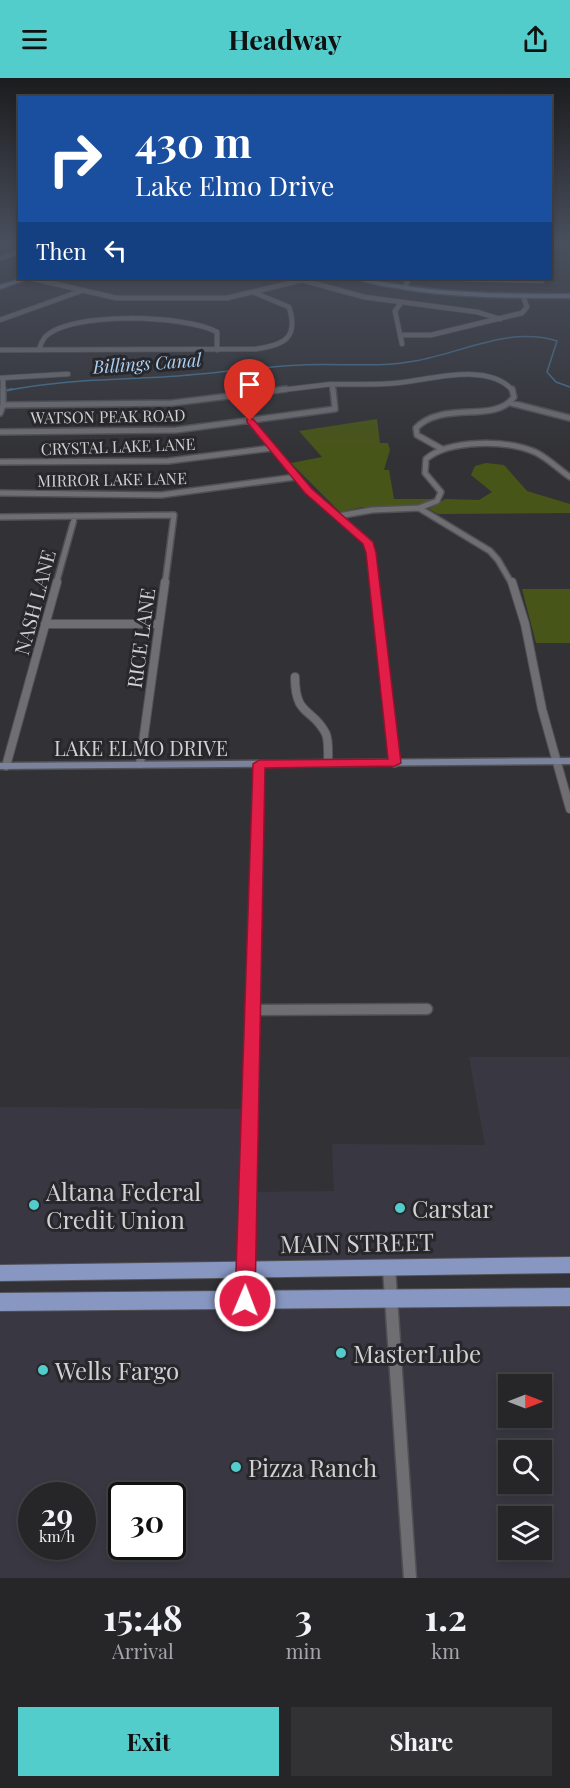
<!DOCTYPE html>
<html lang="en">
<head>
<meta charset="utf-8">
<style>
	:root { --surface:#262628; --page:#323234; --text:#f1f3f6; --muted:#a4a5a8; --line:#424345; --accent:#52cdcc }
	body { margin:0; font-family:"Playfair Display",serif; background:var(--page); color:var(--text); height:100vh; display:flex; flex-direction:column; font-size:22px; white-space:nowrap }
	* { box-sizing:border-box; margin:0 }
	p { font-size:20px; color:var(--muted) }
	.icon { flex:none; width:33px; height:33px; fill:none; stroke:currentColor; stroke-width:2; stroke-linecap:round; stroke-linejoin:round }
	.map { position:relative; height:1500px; overflow:hidden }
	.panel { display:flex; flex-direction:column; background:var(--surface); flex:1 }
	.panel>* { flex:none }
	.hud { position:absolute; left:18px; top:18px; width:534px; height:183px; border-radius:0px; box-shadow:0 3px 9px #0003,0 0 0 2px var(--line); background:#1a4fa0; color:#fff; overflow:hidden }
	.needle { width:39px; rotate:90deg }
	.fabs { position:absolute; left:498px; top:1296px; display:grid; gap:12px }
	.fabs a { display:grid; place-items:center; width:54px; height:54px; border-radius:0px; background:var(--surface); box-shadow:0 3px 9px #0003,0 0 0 2px var(--line); font-size:30px }
	.speed { position:absolute; left:18px; top:1404px; display:flex; gap:12px; font-size:30px; font-weight:700; text-align:center }
	.speed>* { display:grid; place-content:center; width:78px; height:78px; border-radius:50%; background:var(--surface); box-shadow:0 3px 9px #0003,0 0 0 2px var(--line); line-height:1 }
	.speed small { font-size:15px; font-weight:400 }
	.speed .limit { border:3px solid #111; border-radius:9px; background:#fff; color:#111 }
	.pin { position:absolute; display:grid; place-items:center; width:51px; height:51px; color:#fff; margin:-62px -26px; border-radius:50% 50% 50% 0; rotate:-45deg; box-shadow:0 0 6px #0007 }
	.pin .icon { rotate:45deg }
	.me { position:absolute; width:66px; margin:-33px; rotate:1deg; stroke-linejoin:round; filter:drop-shadow(0 0 4px #0008) }
	.turn { display:flex; align-items:center; gap:21px; height:126px; padding:0 18px; font-size:27px }
	.turn .icon { width:78px; height:78px; stroke-width:2.5 }
	.turn b { display:block; font-size:42px; line-height:51px }
	.then { display:flex; align-items:center; height:57px; padding:0 18px; background:#0003; gap:12px; font-size:22px }
	.eta { display:flex; justify-content:space-evenly; align-items:center; height:102px; text-align:center }
	.eta b { font-size:36px; font-weight:700; line-height:42px }
	.action { display:flex; gap:12px; margin-top:auto; padding:12px 18px }
	.action a { flex:1; height:69px; border-radius:0px; background:var(--accent); color:#111; font-size:24px; font-weight:700; line-height:69px; text-align:center }
	.action a+a { background:var(--page); color:var(--text) }
	header { display:flex; justify-content:space-between; align-items:center; height:78px; padding:0 18px; background:var(--accent); color:#111; font-size:27px; font-weight:700 }
	.map>svg:first-child { display:block }
	.built { fill:#393842; fill-rule:evenodd }
	.green { fill:#485518 }
	.lines { fill:none; stroke-linecap:round; stroke-linejoin:round }
	.stream-far1 { stroke:#457295; stroke-width:1.5 }
	.stream { stroke:#457295; stroke-width:2 }
	.street-far4-casing { stroke:#515054; stroke-width:6 }
	.street-far3-casing { stroke:#515054; stroke-width:8 }
	.street-far2-casing { stroke:#515054; stroke-width:10 }
	.street-far1-casing { stroke:#515054; stroke-width:13 }
	.street-casing { stroke:#515054; stroke-width:15 }
	.secondary-casing { stroke:#515054; stroke-width:3 }
	.primary-casing { stroke:#515054; stroke-width:2 }
	.street-far4 { stroke:#6e6e73; stroke-width:4.5 }
	.street-far3 { stroke:#6e6e73; stroke-width:5 }
	.street-far2 { stroke:#6e6e73; stroke-width:8 }
	.street-far1 { stroke:#6e6e73; stroke-width:10 }
	.street { stroke:#6e6e73; stroke-width:12 }
	.secondary { fill:#7a839b; fill-rule:evenodd }
	.primary { fill:#8797c2; fill-rule:evenodd }
	.route { fill:#e11d48; stroke:#92132f; stroke-width:1.5 }
	.poi-dot { fill:#52cdcc; stroke:#28282c; stroke-width:2 }
	.labels { text-anchor:middle; dominant-baseline:central; stroke-width:6; stroke-linejoin:round; paint-order:stroke }
	.far-street-label { font-size:16px; fill:#d1d1d3; stroke:#28282c }
	.far-water-label { font-size:18px; font-style:italic; fill:#acd0f3; stroke:#28282c }
	.street-label { font-size:20px; fill:#d1d1d3; stroke:#28282c }
	.near-poi-label { font-size:24px; fill:#d1d1d3; stroke:#28282c; text-anchor:start }
	.near-street-label { font-size:24px; fill:#d1d1d3; stroke:#28282c }
</style>
</head>
<body>
<header><svg class="icon" aria-label="menu" viewBox="0 0 24 24"><path d="M4 6h16M4 12h16M4 18h16"/></svg>Headway<svg class="icon" aria-label="share" viewBox="0 0 24 24"><path d="M12 15V3M7 8l5-5 5 5M5 13v7h14v-7"/></svg></header>
<div class="map">
<svg width="570" height="1500" viewBox="0 0 570 1500">
	<rect width="100%" height="100%" fill="#323236"/>
	<path class="built" d="M469 979H570V1186L0 1194V1029L250 1031 247 1114 334 1113 332 1066 485 1067Z
		M570 1219V1500H0V1224ZM508 1306H542V1340H508ZM508 1372H542V1406H508ZM32 1418H82V1468H32ZM122 1418H172V1468H122ZM508 1438H542V1472H508Z"/>
	<path class="green" d="M377 341 380 365H388L390 372 384 392H389L394 421H433L412 429H362L340 434 291 385 322 379 299 353Z
		M486 385 504 387 527 413 570 426V435L438 436 429 431 445 421 479 422 492 414 471 397 475 388Z
		M522 511H570V565H536Z"/>
	<g class="lines">
		<path class="stream-far1" d="M5 313C62 301 120 302 178 298 219 295 259 289 301 287 338 285 377 290 415 283 462 275 508 248 557 263L547 294 556 304 570 309"/>
		<path class="stream" d="M0 314 12 311"/>
		<g class="street-far4-casing">
			<path id="street-far4" d="M0 180 20 174
				M30 200 116 220H227L311 200
				M436 200 542 203 540 200
				M302 202 364 219 477 234 500 241
				M405 209 409 200
				M401 225 395 233 402 266
				M0 242 81 213
				M400 257H431L522 235 527 229 523 218
				M0 272 256 271C284 267 299 260 289 229L255 215
				M39 272C40 268 42 263 45 259 70 233 187 237 217 254V272
				M0 300 68 296
				M3 300V313
				M273 313 332 306
				M333 313 332 306C354 306 376 307 397 305 430 302 489 283 513 313"/>
		</g>
		<g class="street-far3-casing">
			<path id="street-far3" d="M511 325 570 340
				M3 327 172 325 286 311
				M0 335 3 327V311
				M250 343 309 413 368 464 375 506
				M0 354 176 352 335 331 333 311
				M442 371 417 357 416 350C443 322 495 346 514 319L512 311
				M0 384 168 383 272 370
				M0 415 161 417 296 399
				M419 430 490 473 498 482 512 506
				M338 438 372 432 419 430 437 423 441 414 425 395 426 381C449 361 508 362 535 374 548 380 558 391 570 399
				M0 439 174 437 165 506
				M56 506 75 438"/>
		</g>
		<g class="street-far2-casing">
			<path id="street-far2" d="M374 504 395 685
				M512 504 525 546 542 631 570 731
				M45 546H159
				M295 599C295 640 313 629 326 656 329 664 328 676 328 685
				M140 686 165 504
				M6 688 57 504
				M257 756 259 686"/>
		</g>
		<g class="street-far1-casing">
			<path id="street-far1" d="M252 932 427 931
				M249 1080 257 754"/>
		</g>
		<g class="street-casing">
			<path id="street" d="M389 1190 410 1500
				M245 1223 249 1079"/>
		</g>
		<g class="secondary-casing">
			<path id="secondary" d="M24 200H31L0 211V207Z
				M356 200H364C432 216 501 216 570 216V220C512 220 453 220 396 210 383 208 367 206 356 200Z
				M570 680V686L0 691V685Z"/>
		</g>
		<g class="primary-casing">
			<path id="primary" d="M570 1179V1195L0 1203V1187Z
				M570 1210V1228L0 1233V1215Z"/>
		</g>
		<use href="#street-far4" class="street-far4"/>
		<use href="#street-far3" class="street-far3"/>
		<use href="#street-far2" class="street-far2"/>
		<use href="#street-far1" class="street-far1"/>
		<use href="#street" class="street"/>
		<use href="#secondary" class="secondary"/>
		<use href="#primary" class="primary"/>
	</g>
	<linearGradient id="sky" x2="0" y2="1"><stop stop-color="#1c1c1e"/><stop offset="0.44" stop-color="#494f5d"/><stop offset="1" stop-color="#494f5d" stop-opacity="0"/></linearGradient>
	<rect width="570" height="374" fill="url(#sky)"/>
	<path class="route" d="M247 341H253L312 411 373 464 376 475 401 685 395 688 265 690 255 1223 252 1229 245 1231 238 1229 235 1223 253 686 259 682 388 681 366 475 363 466 305 415 247 344Z"/>
	<g class="poi-dot">
		<circle cx="34" cy="1127" r="6"/>
		<circle cx="400" cy="1130" r="6"/>
		<circle cx="341" cy="1275" r="6"/>
		<circle cx="43" cy="1292" r="6"/>
		<circle cx="236" cy="1389" r="6"/>
	</g>
	<g class="labels">
		<g class="far-street-label">
			<text transform="translate(108 338) rotate(-1)">WATSON PEAK ROAD</text>
			<text transform="translate(118 368) rotate(-2)">CRYSTAL LAKE LANE</text>
			<text transform="translate(112 401) rotate(-1)">MIRROR LAKE LANE</text>
		</g>
		<g class="far-water-label">
			<text transform="translate(147 285) rotate(-4)">Billings Canal</text>
		</g>
		<g class="street-label">
			<text transform="translate(34 524) rotate(-75)">NASH LANE</text>
			<text transform="translate(140 560) rotate(-82)">RICE LANE</text>
			<text x="141" y="669">LAKE ELMO DRIVE</text>
		</g>
		<g class="near-poi-label">
			<text x="46" y="1113">Altana Federal<tspan x="46" dy="28">Credit Union</tspan></text>
			<text x="412" y="1130">Carstar</text>
			<text x="353" y="1275">MasterLube</text>
			<text x="55" y="1292">Wells Fargo</text>
			<text x="248" y="1389">Pizza Ranch</text>
		</g>
		<g class="near-street-label">
			<text transform="translate(357 1164) rotate(-1)">MAIN STREET</text>
		</g>
	</g>
</svg>
<div class="fabs">
<a><svg class="needle" viewBox="-14 -14 28 28"><path d="M0-13l5 13h-10z" fill="#e53935"/><path d="M0 13l5-13h-10z" fill="#a4a5a8"/></svg></a>
<a><svg class="icon" aria-label="search" viewBox="0 0 24 24"><circle cx="10" cy="10" r="6"/><path d="M15 15l6 6"/></svg></a>
<a><svg class="icon" aria-label="layers" viewBox="0 0 24 24"><path d="M12 4l9 5-9 5-9-5zM3 14l9 5 9-5"/></svg></a>
</div>
<div class="speed"><div>29<small>km/h</small></div><div class="limit">30</div></div>
<div class="pin" style="left:250px;top:343px;background:#d93025"><svg class="icon" aria-label="arrive" viewBox="0 0 24 24"><path d="M6 21V4h12l-3 4 3 4H6"/></svg></div>
<svg class="me" style="left:245px;top:1223px" viewBox="-20 -20 40 40"><circle r="17" fill="#e11d48" stroke="#fff" stroke-width="3"/><path d="M0-11L8 9 0 5-8 9z" fill="#fff"/></svg>
<div class="hud">
<div class="turn"><svg class="icon" aria-label="right" viewBox="0 0 24 24"><path d="M7 20v-9h11M14 6l5 5-5 5"/></svg><div><b>430 m</b>Lake Elmo Drive</div></div>
<div class="then">Then<svg class="icon" aria-label="left" viewBox="0 0 24 24"><path d="M17 20v-9H6M10 6l-5 5 5 5"/></svg></div>
</div>
</div>
<section class="panel">
<div class="eta">
<div><b>15:48</b><p>Arrival</p></div>
<div><b>3</b><p>min</p></div>
<div><b>1.2</b><p>km</p></div>
</div>
<div class="action"><a>Exit</a><a>Share</a></div>
</section>
</body>
</html>
